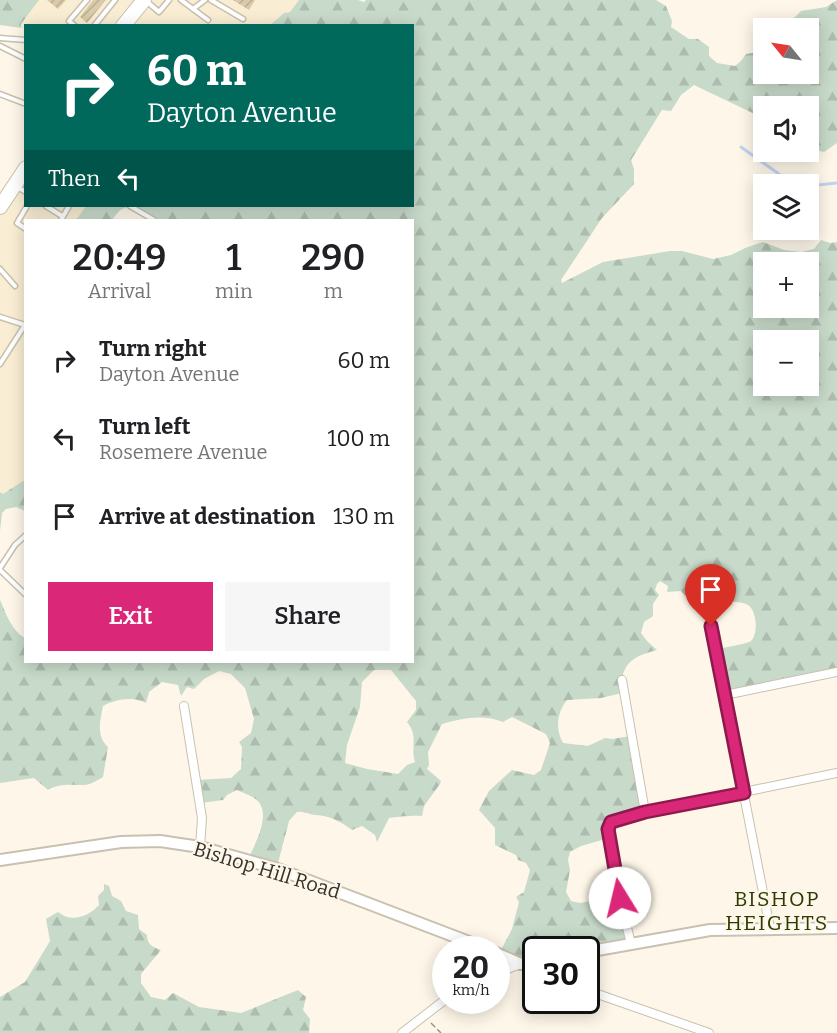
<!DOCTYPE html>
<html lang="en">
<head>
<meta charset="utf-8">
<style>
	:root { --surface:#fff; --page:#f6f6f6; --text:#202124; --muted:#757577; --accent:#db2777 }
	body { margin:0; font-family:Bitter,serif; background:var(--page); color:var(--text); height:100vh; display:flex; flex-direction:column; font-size:22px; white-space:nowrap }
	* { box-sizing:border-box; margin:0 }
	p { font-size:20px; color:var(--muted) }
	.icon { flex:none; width:33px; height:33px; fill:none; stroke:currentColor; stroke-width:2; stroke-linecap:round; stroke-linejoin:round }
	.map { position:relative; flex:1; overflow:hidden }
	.sheet { position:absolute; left:24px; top:219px; width:390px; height:444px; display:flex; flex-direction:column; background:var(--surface); border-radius:0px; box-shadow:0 3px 15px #0003 }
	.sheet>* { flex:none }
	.banner { position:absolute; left:24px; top:24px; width:390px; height:183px; border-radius:0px; box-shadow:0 3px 15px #0003; background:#00695c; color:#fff; overflow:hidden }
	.needle { width:39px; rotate:300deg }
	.tools { position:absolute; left:753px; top:18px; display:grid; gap:12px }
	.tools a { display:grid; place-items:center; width:66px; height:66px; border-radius:0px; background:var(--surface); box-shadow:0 3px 15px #0003; font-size:30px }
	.speed { position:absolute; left:432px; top:936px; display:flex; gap:12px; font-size:30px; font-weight:700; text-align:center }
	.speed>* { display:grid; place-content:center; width:78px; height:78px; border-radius:50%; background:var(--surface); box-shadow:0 3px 15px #0003; line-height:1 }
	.speed small { font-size:15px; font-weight:400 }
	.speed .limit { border:3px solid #111; border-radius:9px; background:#fff; color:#111 }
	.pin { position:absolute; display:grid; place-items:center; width:51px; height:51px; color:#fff; margin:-62px -26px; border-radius:50% 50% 50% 0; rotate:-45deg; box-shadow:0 0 6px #0007 }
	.pin .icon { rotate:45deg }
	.me { position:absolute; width:66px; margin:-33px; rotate:351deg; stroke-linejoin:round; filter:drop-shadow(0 0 4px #0008) }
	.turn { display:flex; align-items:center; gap:21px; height:126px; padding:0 24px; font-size:27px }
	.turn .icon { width:78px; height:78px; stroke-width:2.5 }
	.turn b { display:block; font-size:42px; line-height:51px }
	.then { display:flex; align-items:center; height:57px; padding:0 24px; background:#0003; gap:12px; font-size:22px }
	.eta { display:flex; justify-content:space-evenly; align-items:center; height:102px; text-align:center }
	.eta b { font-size:36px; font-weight:600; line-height:42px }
	.button { display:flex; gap:12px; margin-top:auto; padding:12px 24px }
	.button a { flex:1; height:69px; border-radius:0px; background:var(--accent); color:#fff; font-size:24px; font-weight:600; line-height:69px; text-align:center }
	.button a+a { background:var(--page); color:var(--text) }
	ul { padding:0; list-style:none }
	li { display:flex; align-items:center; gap:18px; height:78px; padding:0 24px }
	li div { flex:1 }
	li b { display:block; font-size:22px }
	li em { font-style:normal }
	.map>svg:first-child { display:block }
	.built { fill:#f9edd3 }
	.forest { fill:url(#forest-firs); fill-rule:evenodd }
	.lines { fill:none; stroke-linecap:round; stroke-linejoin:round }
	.stream { stroke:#c2d3f2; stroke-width:3 }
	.building { fill:url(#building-hatch) }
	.lane-casing { stroke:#c9c1af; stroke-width:7 }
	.street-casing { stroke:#c9c1af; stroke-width:10 }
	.secondary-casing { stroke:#c9c1af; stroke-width:14 }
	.highway-casing { stroke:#c9c1af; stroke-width:16 }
	.path { stroke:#9b968b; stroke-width:1.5; stroke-dasharray:6 3; stroke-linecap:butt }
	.lane { stroke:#fff; stroke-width:4 }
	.street { stroke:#fff; stroke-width:8 }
	.secondary { stroke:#fff; stroke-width:10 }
	.highway { stroke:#fff; stroke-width:14 }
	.route-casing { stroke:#8e194d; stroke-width:15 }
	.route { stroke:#db2777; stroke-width:10 }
	.labels { text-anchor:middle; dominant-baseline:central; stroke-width:4.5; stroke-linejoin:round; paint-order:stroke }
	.street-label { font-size:20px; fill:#34312a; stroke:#fef7e9 }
	.neighbourhood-label { font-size:21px; letter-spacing:1.5px; fill:#2d3a00; stroke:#fef7e9 }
</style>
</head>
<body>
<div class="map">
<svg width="837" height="1033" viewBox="0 0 837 1033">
	<defs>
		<pattern id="forest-firs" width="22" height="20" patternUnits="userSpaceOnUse" patternTransform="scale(1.5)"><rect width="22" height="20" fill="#c8daca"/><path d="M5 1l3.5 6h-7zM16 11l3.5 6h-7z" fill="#acbcae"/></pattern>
		<pattern id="building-hatch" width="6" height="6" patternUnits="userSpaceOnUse" patternTransform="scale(1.5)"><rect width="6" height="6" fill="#d9caa9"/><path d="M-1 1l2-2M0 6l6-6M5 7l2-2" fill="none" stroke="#bbae92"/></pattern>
	</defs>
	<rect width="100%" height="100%" fill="#fef7e9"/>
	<path class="built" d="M39 0H299L290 12 284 13 270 25 26 26 25 29 21 28V24Z
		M25 172 26 206H86L76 220H26L25 481 3 494 0 492V208Z"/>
	<path class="forest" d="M0 0H39L21 24V28L0 25Z
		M299 0H358L364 2 366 0H656L666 6 672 21 671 27 689 39H698L709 47V56L717 63 735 66 741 61 746 54 758 52 763 56 764 74H808V28H797L793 19 801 11 826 7 837 0V143L824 152 809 148 808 106H764L763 118 694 85 681 95 671 111 662 110 631 160 634 169V184L602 218 561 280 562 283 603 262 670 251H682L713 259 731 255 745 248 763 242 784 250 801 252 814 249 821 240 830 243 837 242V671L728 693 717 650C724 646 748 645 752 640 758 632 757 611 748 605 741 601 728 601 720 603 711 593 700 594 689 600L681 591 667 592 668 586 660 581 657 584 655 590 659 595 653 604V616L644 622 641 633 647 641 657 650C631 657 620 664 622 693L601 698 567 700C557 712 555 729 563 743L588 746 605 738 612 739 630 736 644 811 612 821 609 838 581 846 570 852 568 860 570 870 566 892 571 901 580 903 618 896 630 943 586 950H536L535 961 521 965 500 952 512 929 519 902 516 897 524 892 530 870 526 863 518 860 516 855 495 845V828L479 810 489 791 512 770 534 775 541 770 550 743 546 734 512 717 503 722C483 714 462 718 442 724L428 752 429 765 427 769 441 781 440 784 424 806 422 816C416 815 394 817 389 818L377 842 375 835 362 826 352 830C340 821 330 816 316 815 309 815 305 811 297 812L289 821 277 867 249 858C255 843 271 816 258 801 253 796 243 793 237 790L227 795 223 800 201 803 197 780 231 778 241 769 242 747 239 742 251 733 254 719 245 688 231 674 219 671 204 679 194 689 187 687 181 696 178 685 162 682 149 692 146 703C134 696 115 699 103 706 100 721 96 736 108 747L103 777C98 780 90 785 84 785 72 785 59 783 48 790L34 778 0 783V600C6 614 12 631 25 638L26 662H412V220H148L143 213 129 206 120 210 112 220H76L86 206H412V26L270 25 284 13 290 12ZM764 262H808V308H764ZM764 340H808V386H764ZM374 670H391L416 701V710L407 722C419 737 410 745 415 762L407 765 398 774 367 769 345 763 347 745 360 707 362 682Z
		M23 481H25V511L16 507 6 509 2 513 0 531V492L3 494Z
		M104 884 109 886 112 896 121 901 126 911 138 915 139 929 147 935C147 945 153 947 161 950L141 974V983L151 997 165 1000 173 993 199 1007 241 1013 298 990 306 997 303 1010 310 1019 309 1033H0V997L25 982 50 941 46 919 58 912C71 923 88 917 99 905L98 896 104 890Z"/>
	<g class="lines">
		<path class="stream" d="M741 147 793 184
			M808 186 837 183"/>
	</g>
	<path class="building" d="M47 0H66L58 9Z
		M93 0H106L87 23 80 17Z
		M233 0H255L249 10Z"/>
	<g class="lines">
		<g class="lane-casing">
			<path id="lane" d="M145 0 159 12 169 0
				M181 0 208 20
				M211 0 243 19
				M193 9 205 0
				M75 26 69 21 87 0
				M94 26 115 0
				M0 38 26 40
				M0 46 26 59
				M0 94 26 104
				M17 187 26 192
				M46 206 62 216
				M130 206 154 220
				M61 220 69 206
				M26 229 17 223 27 206
				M0 269 15 286
				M0 317 25 325
				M0 364 25 325
				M0 568 15 545 26 535
				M0 570 26 595"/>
		</g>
		<g class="street-casing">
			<path id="street" d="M711 626 770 928
				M622 680 645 812
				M725 695 837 672
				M184 706 202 818 200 847
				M631 944 620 898 608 829 611 822 645 812 837 773
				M496 973 521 964 536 970
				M586 990 709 1033
				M402 1033 446 999"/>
		</g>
		<g class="secondary-casing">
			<path id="secondary" d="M0 860 121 842 160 841 200 847 278 869 490 950
				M586 952 710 930 837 928
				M496 953 521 964 536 962"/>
		</g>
		<g class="highway-casing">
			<path id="highway" d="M123 26 144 0
				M0 207 26 168"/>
		</g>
		<path class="path" d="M431 1023 441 1033"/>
		<use href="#lane" class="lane"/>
		<use href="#street" class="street"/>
		<use href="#secondary" class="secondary"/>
		<use href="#highway" class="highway"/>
	</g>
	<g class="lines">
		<g class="route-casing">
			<path id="route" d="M620 898 608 829 611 822 645 812 744 793 711 626"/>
		</g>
		<use href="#route" class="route"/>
	</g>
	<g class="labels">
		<g class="street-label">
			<text transform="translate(267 870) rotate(17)">Bishop Hill Road</text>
		</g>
		<g class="neighbourhood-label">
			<text x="777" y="899">BISHOP<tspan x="777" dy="24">HEIGHTS</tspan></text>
		</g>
	</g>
</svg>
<div class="tools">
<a><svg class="needle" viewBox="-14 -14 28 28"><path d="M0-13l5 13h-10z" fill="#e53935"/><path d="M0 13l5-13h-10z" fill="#757577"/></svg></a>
<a><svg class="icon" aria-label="sound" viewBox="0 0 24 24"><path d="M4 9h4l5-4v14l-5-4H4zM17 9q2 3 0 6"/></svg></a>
<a><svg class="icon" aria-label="layers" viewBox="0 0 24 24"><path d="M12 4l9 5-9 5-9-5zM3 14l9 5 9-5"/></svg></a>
<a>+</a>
<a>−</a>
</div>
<div class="speed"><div>20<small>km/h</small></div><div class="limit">30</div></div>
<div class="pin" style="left:711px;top:626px;background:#d93025"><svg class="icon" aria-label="arrive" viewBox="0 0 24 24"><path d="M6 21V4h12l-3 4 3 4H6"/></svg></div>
<svg class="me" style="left:620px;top:898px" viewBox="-20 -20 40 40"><circle r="19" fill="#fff"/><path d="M0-13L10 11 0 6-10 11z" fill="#db2777"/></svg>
<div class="banner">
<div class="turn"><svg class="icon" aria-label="right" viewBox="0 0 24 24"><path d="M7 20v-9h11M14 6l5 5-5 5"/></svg><div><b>60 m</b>Dayton Avenue</div></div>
<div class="then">Then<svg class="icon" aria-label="left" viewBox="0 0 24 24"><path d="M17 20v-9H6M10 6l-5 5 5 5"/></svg></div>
</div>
<section class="sheet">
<div class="eta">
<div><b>20:49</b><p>Arrival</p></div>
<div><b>1</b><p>min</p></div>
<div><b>290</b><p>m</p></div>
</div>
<ul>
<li><svg class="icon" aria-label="right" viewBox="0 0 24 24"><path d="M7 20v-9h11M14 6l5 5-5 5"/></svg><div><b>Turn right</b><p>Dayton Avenue</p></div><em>60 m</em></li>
<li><svg class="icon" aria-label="left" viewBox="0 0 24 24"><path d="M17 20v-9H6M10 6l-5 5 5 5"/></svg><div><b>Turn left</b><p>Rosemere Avenue</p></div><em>100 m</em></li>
<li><svg class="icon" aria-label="arrive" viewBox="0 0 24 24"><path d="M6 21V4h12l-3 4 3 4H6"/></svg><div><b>Arrive at destination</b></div><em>130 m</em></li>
</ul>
<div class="button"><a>Exit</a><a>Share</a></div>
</section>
</div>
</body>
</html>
